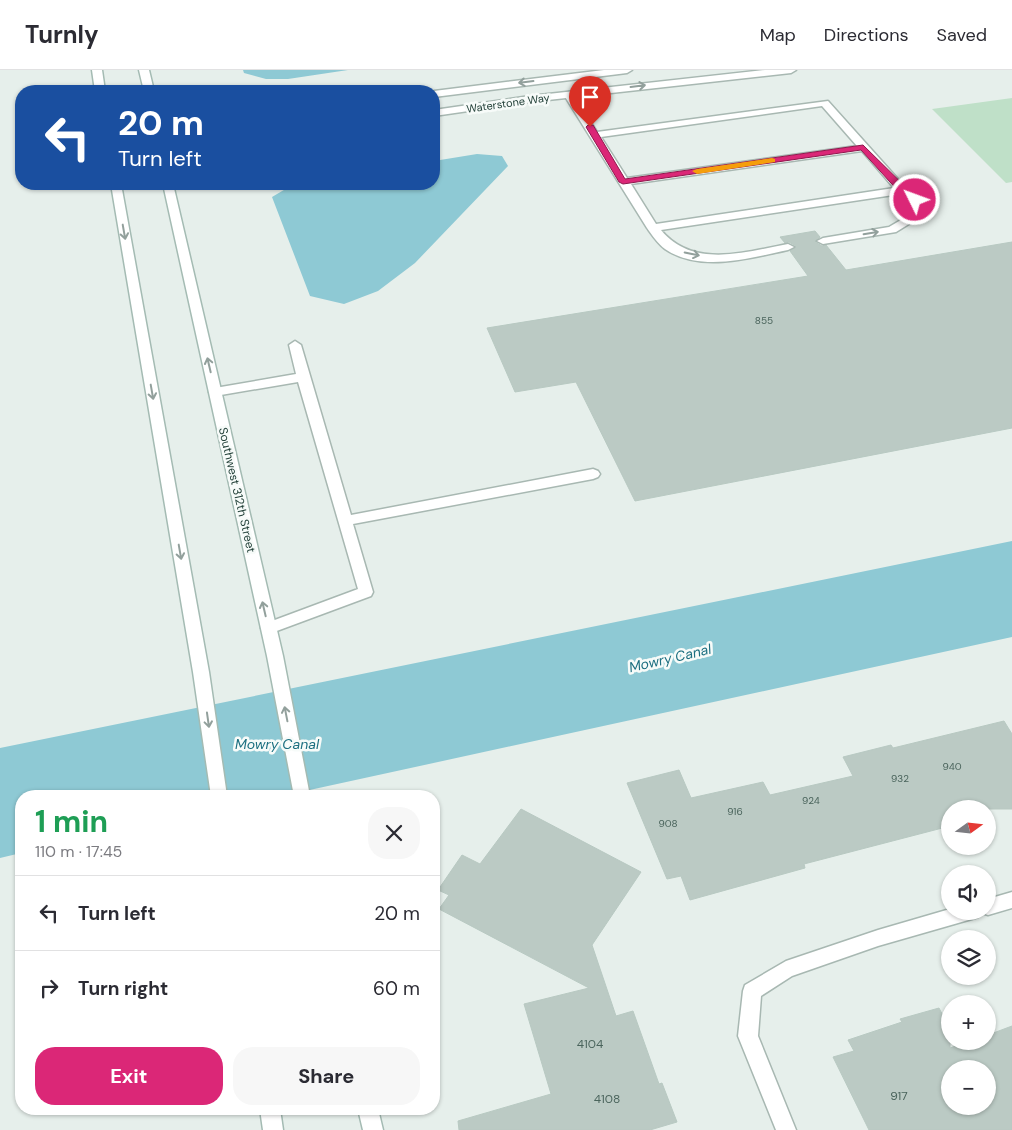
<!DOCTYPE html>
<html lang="en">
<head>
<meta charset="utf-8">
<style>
	:root { --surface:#fff; --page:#f7f7f7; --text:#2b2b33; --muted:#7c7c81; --line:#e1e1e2; --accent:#db2777 }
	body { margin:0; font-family:"DM Sans",sans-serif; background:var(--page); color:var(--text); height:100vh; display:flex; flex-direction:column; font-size:19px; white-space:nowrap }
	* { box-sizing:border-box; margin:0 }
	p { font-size:16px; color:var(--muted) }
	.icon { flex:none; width:28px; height:28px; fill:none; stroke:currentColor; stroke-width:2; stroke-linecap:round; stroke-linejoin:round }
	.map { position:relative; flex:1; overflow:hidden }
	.details { position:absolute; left:15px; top:720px; width:425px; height:325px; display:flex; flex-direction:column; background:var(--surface); border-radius:20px; box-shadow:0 1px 4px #0004 }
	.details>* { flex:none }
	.hud { position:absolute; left:15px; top:15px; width:425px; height:105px; border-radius:20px; box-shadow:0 1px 4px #0004; background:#1a4fa0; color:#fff; overflow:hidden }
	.needle { width:32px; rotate:75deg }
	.controls { position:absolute; left:941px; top:730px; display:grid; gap:10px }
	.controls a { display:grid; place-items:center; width:55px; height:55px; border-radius:50%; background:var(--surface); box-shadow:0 1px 4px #0004; font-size:25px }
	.pin { position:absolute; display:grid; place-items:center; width:42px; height:42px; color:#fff; margin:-51px -21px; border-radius:50% 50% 50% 0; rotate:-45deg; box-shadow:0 0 5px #0007 }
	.pin .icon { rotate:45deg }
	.me { position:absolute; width:55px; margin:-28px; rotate:312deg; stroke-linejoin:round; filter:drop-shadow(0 0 4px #0008) }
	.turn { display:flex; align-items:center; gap:18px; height:105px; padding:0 20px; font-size:22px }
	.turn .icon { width:65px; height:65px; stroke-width:2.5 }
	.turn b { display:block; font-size:35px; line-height:42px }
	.round { display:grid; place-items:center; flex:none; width:52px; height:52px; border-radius:20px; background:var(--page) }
	.summary { display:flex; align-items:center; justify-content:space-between; height:85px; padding:0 20px }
	h1 { font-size:30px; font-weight:700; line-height:38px; color:#1e9e55 }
	.primary-button { display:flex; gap:10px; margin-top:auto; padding:10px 20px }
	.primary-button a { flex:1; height:58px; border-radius:20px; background:var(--accent); color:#fff; font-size:20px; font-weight:700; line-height:58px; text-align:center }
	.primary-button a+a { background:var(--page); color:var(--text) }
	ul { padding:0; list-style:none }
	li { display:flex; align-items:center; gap:15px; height:75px; padding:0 20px; border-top:1px solid var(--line) }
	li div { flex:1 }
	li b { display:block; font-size:19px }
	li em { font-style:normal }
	header { display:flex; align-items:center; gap:30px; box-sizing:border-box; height:70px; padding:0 25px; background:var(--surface); border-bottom:1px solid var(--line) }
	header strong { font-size:24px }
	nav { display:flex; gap:28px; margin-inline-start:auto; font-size:18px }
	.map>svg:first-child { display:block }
	.green { fill:#bfe0c8 }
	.water { fill:#8ec9d4 }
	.building { fill:#bbcac4; stroke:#b8c9c2; fill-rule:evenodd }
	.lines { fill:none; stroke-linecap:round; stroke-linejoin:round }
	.lane-casing { stroke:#a8b8b2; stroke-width:3 }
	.street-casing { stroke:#a8b8b2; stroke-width:3 }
	.secondary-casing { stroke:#a4bbb3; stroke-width:3 }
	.lane { fill:#fff; fill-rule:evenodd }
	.street { fill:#fff; fill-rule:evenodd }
	.secondary { fill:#fff; fill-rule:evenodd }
	.oneway { stroke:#92a09c }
	.route { fill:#db2777; stroke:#8e194d }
	.slow { fill:#f59e0b }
	.labels { text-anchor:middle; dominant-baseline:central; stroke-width:5; stroke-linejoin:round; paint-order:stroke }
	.number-label { font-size:10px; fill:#4a645c }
	.far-street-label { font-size:11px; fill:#24423a; stroke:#f7fbf9 }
	.street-label { font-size:12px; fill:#24423a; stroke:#f7fbf9 }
	.near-number-label { font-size:12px; fill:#4a645c }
	.water-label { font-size:14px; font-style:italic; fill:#1c6f80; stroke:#f7fbf9 }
</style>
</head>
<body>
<header>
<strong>Turnly</strong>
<nav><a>Map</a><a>Directions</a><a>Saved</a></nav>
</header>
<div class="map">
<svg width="1012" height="1060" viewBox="0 0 1012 1060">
	<rect width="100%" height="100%" fill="#e6efeb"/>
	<path class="green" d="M1012 28V112L1006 113 932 39Z"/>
	<path class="water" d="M243 0H348L288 9H266L244 3Z
		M477 84 502 86 508 96 415 193 378 221 344 234 310 226 272 127 294 114H434V91Z
		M1012 471V567L282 726H21V783L0 788V678Z"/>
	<path class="building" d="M815 161 820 167 815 172 822 176 826 175 846 200 1012 172V358L635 431 576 312 515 322 487 258 808 206 790 181 796 176 789 172 785 173 780 167Z
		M1004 651 1012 664V739H950V756L804 794 805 798 690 830 681 806 667 809 627 713 679 700 691 728 763 712 770 725 853 706 843 687 891 675 893 678Z
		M521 739 641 802 592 875 616 946 633 941 659 1014 662 1013 677 1052 650 1060H459L458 1051 551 1024 524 934 589 918 439 839 449 825 438 820 462 785 480 794Z
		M939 938 950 959V978L970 971H988V965L1012 956V1060H869L833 987 854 981 848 970 902 952 900 949ZM950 999H988V1036H950Z"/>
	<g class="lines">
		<g class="lane-casing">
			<path id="lane" d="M569 22 573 23 597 62 828 31 906 118 920 130 917 149 896 162 823 174 817 171 823 168 889 157 906 147 909 131 900 124 661 160C693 199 745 182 788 174L794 177 788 180C750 188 700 203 665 179 658 174 652 165 647 158L564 25ZM822 36 857 76 627 108 601 67ZM862 81 894 118 656 154 631 114Z
				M295 271 301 275 351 445 593 399 598 401 600 404 598 407 593 409 353 454 373 522 371 526 274 562 269 564 264 562 261 558 264 554 358 519 298 312 215 326 209 322 215 318 296 304 289 275Z"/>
		</g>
		<g class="street-casing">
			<path id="street" d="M604 0H632L627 3 434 27V21Z
				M765 0H796L791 3 530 32 434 46V40L530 26Z
				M1012 822V838L988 845 982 843 981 841H988V829Z
				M950 839V841H981L978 847 972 849 878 876 792 906 761 926 758 966 796 1060H776L738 966 743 921 745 915 786 891 878 860Z"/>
		</g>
		<g class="secondary-casing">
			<path id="secondary" d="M92 0H102L105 21H95Z
				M139 0H149L154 21H144Z
				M111 114H121L209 602 227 726H211L193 602Z
				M163 114H173L283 586 310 726H294L267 586Z
				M260 1039H280L283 1060H263Z
				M358 1039H378L383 1060H363Z"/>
		</g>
		<use href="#lane" class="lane"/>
		<use href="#street" class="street"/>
		<use href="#secondary" class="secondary"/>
	</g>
	<defs><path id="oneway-shaft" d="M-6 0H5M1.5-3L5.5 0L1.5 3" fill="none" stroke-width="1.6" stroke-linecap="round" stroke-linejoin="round" transform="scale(1.25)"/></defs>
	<g class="oneway">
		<use href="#oneway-shaft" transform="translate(526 12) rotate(173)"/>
		<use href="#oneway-shaft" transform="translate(638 16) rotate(-7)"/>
		<use href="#oneway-shaft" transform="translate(124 162) rotate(80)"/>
		<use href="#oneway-shaft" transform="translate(871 163) rotate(-9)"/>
		<use href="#oneway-shaft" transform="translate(692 184) rotate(12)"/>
		<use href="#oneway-shaft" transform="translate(209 295) rotate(-103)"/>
		<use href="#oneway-shaft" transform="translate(152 322) rotate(80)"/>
		<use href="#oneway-shaft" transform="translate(180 482) rotate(80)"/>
		<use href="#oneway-shaft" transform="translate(264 539) rotate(-103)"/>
		<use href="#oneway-shaft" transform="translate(286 644) rotate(-101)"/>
		<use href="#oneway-shaft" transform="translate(208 650) rotate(82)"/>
	</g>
	<path class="route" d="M588 55H593L625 109 863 75 919 130 912 132 899 122 861 80 623 114 619 112 586 57Z"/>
	<path class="slow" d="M772 88 775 89V92L697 104 692 101 697 99Z"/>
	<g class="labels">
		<g class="number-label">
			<text x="764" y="250">855</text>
			<text x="952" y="696">940</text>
			<text x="900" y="708">932</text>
			<text x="811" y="730">924</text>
			<text x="735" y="741">916</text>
			<text x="668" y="753">908</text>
		</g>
		<g class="far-street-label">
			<text transform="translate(508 33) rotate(-8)">Waterstone Way</text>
		</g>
		<g class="street-label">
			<text transform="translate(237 420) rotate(77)">Southwest 312th Street</text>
		</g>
		<g class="near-number-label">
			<text x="590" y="974">4104</text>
			<text x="899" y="1026">917</text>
			<text x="607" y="1029">4108</text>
		</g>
		<g class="water-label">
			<text transform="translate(670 588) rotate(-13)">Mowry Canal</text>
			<text x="277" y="674">Mowry Canal</text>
		</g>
	</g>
</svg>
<div class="controls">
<a><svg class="needle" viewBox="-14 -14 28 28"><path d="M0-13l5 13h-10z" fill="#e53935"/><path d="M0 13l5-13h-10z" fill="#7c7c81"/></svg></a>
<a><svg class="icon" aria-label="sound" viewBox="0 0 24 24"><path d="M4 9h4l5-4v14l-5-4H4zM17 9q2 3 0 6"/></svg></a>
<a><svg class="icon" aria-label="layers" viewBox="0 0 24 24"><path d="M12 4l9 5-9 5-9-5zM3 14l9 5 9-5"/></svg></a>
<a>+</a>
<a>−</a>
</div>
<div class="pin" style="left:590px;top:57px;background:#d93025"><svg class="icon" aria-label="arrive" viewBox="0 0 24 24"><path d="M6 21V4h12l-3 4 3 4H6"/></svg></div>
<svg class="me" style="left:915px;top:130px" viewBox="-20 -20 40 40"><circle r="17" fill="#db2777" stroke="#fff" stroke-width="3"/><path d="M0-11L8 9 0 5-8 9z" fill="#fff"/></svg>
<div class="hud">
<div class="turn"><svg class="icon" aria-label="left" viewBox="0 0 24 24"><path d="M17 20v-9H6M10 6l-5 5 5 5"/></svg><div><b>20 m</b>Turn left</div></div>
</div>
<section class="details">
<div class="summary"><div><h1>1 min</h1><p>110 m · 17:45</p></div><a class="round"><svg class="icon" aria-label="close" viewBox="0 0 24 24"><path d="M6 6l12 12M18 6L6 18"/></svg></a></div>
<ul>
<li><svg class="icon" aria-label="left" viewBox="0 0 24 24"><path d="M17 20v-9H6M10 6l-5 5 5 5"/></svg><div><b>Turn left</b></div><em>20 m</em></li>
<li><svg class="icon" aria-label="right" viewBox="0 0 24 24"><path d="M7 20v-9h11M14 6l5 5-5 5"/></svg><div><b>Turn right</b></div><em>60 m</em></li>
</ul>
<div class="primary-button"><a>Exit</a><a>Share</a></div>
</section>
</div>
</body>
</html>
